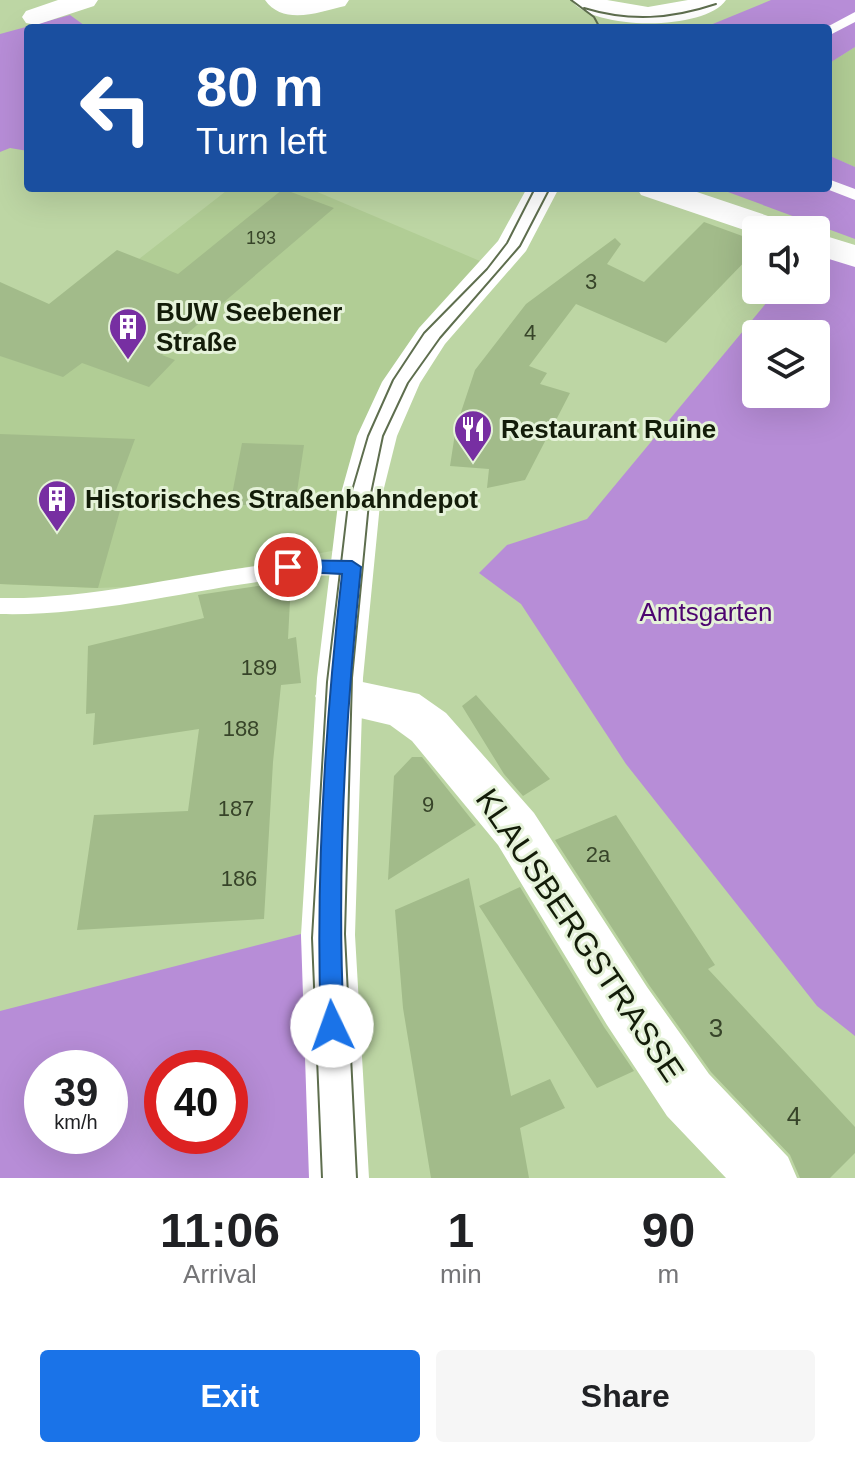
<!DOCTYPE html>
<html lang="en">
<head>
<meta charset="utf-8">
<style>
	:root { --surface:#fff; --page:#f6f6f6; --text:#202124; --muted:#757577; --accent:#1a73e8 }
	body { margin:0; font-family:Helvetica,sans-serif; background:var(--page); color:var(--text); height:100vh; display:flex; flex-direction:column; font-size:30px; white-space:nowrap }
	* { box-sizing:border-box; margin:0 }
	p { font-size:26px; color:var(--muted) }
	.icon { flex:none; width:44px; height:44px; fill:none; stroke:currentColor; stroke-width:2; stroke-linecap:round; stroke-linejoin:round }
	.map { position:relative; height:1178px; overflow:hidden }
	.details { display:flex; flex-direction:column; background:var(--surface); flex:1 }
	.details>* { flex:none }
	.top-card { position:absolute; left:24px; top:24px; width:808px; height:168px; border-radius:8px; box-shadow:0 8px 32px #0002; background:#1a4fa0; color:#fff; overflow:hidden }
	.buttons { position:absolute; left:742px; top:216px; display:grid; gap:16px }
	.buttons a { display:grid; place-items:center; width:88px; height:88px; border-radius:8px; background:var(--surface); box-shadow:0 8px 32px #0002; font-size:40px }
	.speed { position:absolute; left:24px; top:1050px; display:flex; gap:16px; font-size:40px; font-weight:700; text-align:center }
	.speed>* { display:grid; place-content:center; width:104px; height:104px; border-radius:50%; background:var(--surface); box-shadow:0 8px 32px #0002; line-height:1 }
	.speed small { font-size:20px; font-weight:400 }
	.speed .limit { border:12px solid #d22; background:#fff; color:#111 }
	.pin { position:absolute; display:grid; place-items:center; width:68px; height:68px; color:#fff; margin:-34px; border:4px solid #fff; border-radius:50%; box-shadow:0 2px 8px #0007 }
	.me { position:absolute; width:88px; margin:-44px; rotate:357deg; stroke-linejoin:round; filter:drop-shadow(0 0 6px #0008) }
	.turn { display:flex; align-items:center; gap:28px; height:168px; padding:0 40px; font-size:36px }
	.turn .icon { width:104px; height:104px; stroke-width:2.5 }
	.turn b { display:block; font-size:56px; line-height:68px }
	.eta { display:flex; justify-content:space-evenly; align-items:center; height:136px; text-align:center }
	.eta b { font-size:48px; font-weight:700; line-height:56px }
	.primary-button { display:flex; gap:16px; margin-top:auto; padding:16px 40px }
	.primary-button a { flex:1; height:92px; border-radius:8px; background:var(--accent); color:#fff; font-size:32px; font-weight:700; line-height:92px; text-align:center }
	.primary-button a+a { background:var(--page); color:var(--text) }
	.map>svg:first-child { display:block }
	.built { fill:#b1cd95 }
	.green { fill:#b78dd7; fill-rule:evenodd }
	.building { fill:#a2bb8a }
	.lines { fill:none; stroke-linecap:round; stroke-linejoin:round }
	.lane { fill:#fff; fill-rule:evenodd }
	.street { fill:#fff; fill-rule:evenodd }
	.secondary { fill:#fff; fill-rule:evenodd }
	.tram { stroke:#5e6e4e; stroke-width:2 }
	.route { fill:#1a73e8; stroke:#114b97; stroke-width:2 }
	.labels { text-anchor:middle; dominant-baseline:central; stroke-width:6; stroke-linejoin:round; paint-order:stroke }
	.far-number-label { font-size:18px; fill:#374429 }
	.number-label { font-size:22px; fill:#374429 }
	.poi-label { font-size:26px; font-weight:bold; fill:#131c09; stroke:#e5f2d9; text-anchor:start }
	.park-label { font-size:26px; fill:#4d0570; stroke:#e5f2d9 }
	.near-number-label { font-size:26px; fill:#374429 }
	.near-street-label { font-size:32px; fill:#131c09; stroke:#e5f2d9 }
</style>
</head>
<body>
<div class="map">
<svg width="855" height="1178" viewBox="0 0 855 1178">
	<rect width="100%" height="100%" fill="#bdd6a4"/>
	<path class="built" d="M855 47V167L828 155V64Z
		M230 188H308L487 264 421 333 342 549 147 586 98 588 0 584V345L139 259Z"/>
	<path class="green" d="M771 0H855V47L828 64V28H703Z
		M70 15 88 28H28V151L10 148 0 152V34Z
		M828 155 855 167V239L717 188H828Z
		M819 255 855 266V1036L817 1006 626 764 521 604 479 573 507 545 587 519 777 290H816V257ZM756 334H816V394H756Z
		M301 934 320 1178H0V1011ZM42 1068H110V1136H42ZM162 1068H230V1136H162Z"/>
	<path class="building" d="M283 189 334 208 162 355 175 360 149 387 82 363 63 377 0 356V282L49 304 117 250 178 274Z
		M704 222 756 241V250L666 343 576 304 529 366 547 373 540 384 570 393 525 480 487 488 489 469 450 466 456 427 475 370 526 304 615 238 621 244 607 264 644 282Z
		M0 434 135 439 115 493H125L98 588 0 584Z
		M242 443 304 445 295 505H230Z
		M291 581 288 639 296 637 301 683 281 685 273 762 264 919 77 930 94 815 188 811 199 729 93 745 95 713 86 714 88 646 204 618 198 595Z
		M476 695 535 762 550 779 523 796 504 774 462 706Z
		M412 757H422L476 825 388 880 394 776Z
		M616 815 715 965 708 969 855 1127V1153L830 1178H800L790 1155 711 1072 649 985 555 840Z
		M469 878 511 1096 550 1079 565 1108 520 1128 529 1178H431L403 1008 395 910Z
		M520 887 604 1027 634 1071 597 1088 479 906Z"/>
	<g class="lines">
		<path class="lane" d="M855 12V22L828 36V28H825Z
			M828 179 855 189V200L824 188H828Z
			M352 559 360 561 363 567 360 573 352 575C233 574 120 617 0 614V598C119 600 233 558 352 559Z"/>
		<path class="street" d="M58 0H98L94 6 36 25 26 23 22 17 26 11Z
			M265 0H349L345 6C320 12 283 26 265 0Z
			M637 188H685L789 223 794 230H756V234L641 195Z
			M816 233 855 245V267L816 255Z
			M339 677 419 694 446 713 534 813 647 987 709 1074 788 1157 797 1178H726L667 1116 607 1025 498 845 412 741 390 725 322 709 315 696 322 683Z"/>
		<path class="secondary" d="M571 0H607L648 7 688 0H726C705 31 593 31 571 0Z
			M527 188H559L526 251 445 344 420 383 397 436 380 504 363 678 355 935 369 1178H309L301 935 317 678 338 504 357 436 382 382 419 328 498 241Z"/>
		<path class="tram" d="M571 0 594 17 600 28
			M584 8C630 22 671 19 716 4
			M322 1178 312 938 327 682 348 504 368 436 393 380 424 333 487 269 507 243 535 188
			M357 1178 345 934 352 678 369 503 383 436 408 383 440 338 520 246 550 188"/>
	</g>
	<path class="route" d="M288 560 352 561 361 567C345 719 336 873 344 1026L341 1034 332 1037 324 1034 321 1026C315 875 325 724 342 574L282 571 279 567Z"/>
	<defs>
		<g id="building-pin" transform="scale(2)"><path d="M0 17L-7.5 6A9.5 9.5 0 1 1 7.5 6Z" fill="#772fa2" stroke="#e5f2d9"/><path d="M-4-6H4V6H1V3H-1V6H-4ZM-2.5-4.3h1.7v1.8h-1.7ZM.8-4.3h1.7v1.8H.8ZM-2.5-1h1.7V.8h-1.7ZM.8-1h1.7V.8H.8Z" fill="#fff"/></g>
		<g id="restaurant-pin" transform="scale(2)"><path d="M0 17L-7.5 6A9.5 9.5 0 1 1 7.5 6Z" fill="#772fa2" stroke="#e5f2d9"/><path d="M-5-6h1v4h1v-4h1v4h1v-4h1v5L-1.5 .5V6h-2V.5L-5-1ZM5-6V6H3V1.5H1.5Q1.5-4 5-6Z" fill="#fff"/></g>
	</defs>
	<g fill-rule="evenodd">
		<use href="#building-pin" x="128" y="327"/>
		<use href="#restaurant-pin" x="473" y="429"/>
		<use href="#building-pin" x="57" y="499"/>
	</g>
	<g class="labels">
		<g class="far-number-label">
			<text x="261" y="238">193</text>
		</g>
		<g class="number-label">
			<text x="591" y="281">3</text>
			<text x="530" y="332">4</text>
			<text x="259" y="667">189</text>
			<text x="241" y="728">188</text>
			<text x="428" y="804">9</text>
			<text x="236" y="808">187</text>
			<text x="598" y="854">2a</text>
			<text x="239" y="878">186</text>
		</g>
		<g class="poi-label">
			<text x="156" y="312">BUW Seebener<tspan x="156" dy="30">Straße</tspan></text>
			<text x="501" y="429">Restaurant Ruine</text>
			<text x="85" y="499">Historisches Straßenbahndepot</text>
		</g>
		<g class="park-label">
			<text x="706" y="612">Amtsgarten</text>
		</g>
		<g class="near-number-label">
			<text x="716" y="1028">3</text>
			<text x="794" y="1116">4</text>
		</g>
		<g class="near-street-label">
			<text transform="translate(580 935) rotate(56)">KLAUSBERGSTRASSE</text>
		</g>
	</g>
</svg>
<div class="buttons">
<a><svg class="icon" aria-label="sound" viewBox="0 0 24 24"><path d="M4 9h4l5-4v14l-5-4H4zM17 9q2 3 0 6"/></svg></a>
<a><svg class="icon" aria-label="layers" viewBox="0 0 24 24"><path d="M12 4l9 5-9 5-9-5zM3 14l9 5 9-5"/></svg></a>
</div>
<div class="speed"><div>39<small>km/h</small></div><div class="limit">40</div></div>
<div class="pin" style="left:288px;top:567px;background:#d93025"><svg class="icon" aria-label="arrive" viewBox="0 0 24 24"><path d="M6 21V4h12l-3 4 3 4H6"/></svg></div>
<svg class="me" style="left:332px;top:1026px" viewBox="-20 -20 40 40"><circle r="19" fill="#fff"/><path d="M0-13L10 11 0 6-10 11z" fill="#1a73e8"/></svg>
<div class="top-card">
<div class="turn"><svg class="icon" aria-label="left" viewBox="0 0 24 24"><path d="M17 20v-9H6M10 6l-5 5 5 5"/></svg><div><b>80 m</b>Turn left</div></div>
</div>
</div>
<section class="details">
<div class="eta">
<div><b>11:06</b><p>Arrival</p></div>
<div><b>1</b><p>min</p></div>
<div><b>90</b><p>m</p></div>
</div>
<div class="primary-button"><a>Exit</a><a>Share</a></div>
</section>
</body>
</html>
